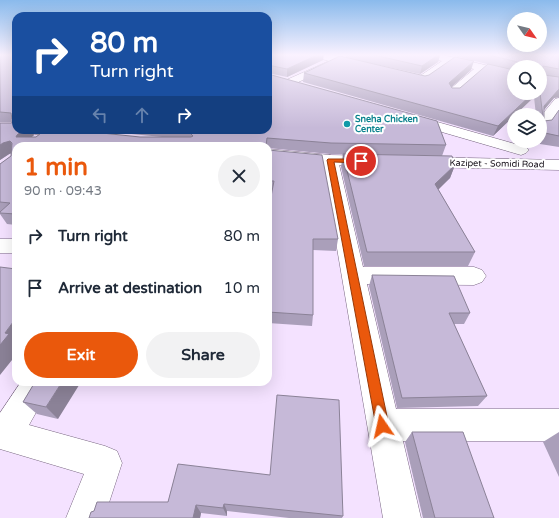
<!DOCTYPE html>
<html lang="en">
<head>
<meta charset="utf-8">
<style>
	:root { --surface:#fff; --page:#f2f2f3; --text:#1f2937; --muted:#747a83; --accent:#ea580c }
	body { margin:0; font-family:"Varela Round",sans-serif; background:var(--page); color:var(--text); height:100vh; display:flex; flex-direction:column; font-size:15px; white-space:nowrap }
	* { box-sizing:border-box; margin:0 }
	p { font-size:13px; color:var(--muted) }
	.icon { flex:none; width:22px; height:22px; fill:none; stroke:currentColor; stroke-width:2; stroke-linecap:round; stroke-linejoin:round }
	.map { position:relative; flex:1; overflow:hidden }
	.sheet { position:absolute; left:12px; top:142px; width:260px; height:244px; display:flex; flex-direction:column; background:var(--surface); border-radius:12px; box-shadow:0 4px 16px #0002 }
	.sheet>* { flex:none }
	.hud { position:absolute; left:12px; top:12px; width:260px; height:122px; border-radius:12px; box-shadow:0 4px 16px #0002; background:#1a4fa0; color:#fff; overflow:hidden }
	.needle { width:26px; rotate:124deg }
	.fabs { position:absolute; left:507px; top:12px; display:grid; gap:8px }
	.fabs a { display:grid; place-items:center; width:40px; height:40px; border-radius:50%; background:var(--surface); box-shadow:0 4px 16px #0002; font-size:20px }
	.pin { position:absolute; display:grid; place-items:center; width:34px; height:34px; color:#fff; margin:-17px; border:2px solid #fff; border-radius:50%; box-shadow:0 1px 4px #0007 }
	.me { position:absolute; width:44px; margin:-22px; rotate:349deg; stroke-linejoin:round; filter:drop-shadow(0 0 3px #0008) }
	.turn { display:flex; align-items:center; gap:14px; height:84px; padding:0 12px; font-size:18px }
	.turn .icon { width:52px; height:52px; stroke-width:2.5 }
	.turn b { display:block; font-size:28px; line-height:34px }
	.lanes { display:flex; align-items:center; height:38px; padding:0 12px; background:#0003; justify-content:center; gap:20px; direction:ltr }
	.lanes .off { opacity:.35 }
	.round { display:grid; place-items:center; flex:none; width:42px; height:42px; border-radius:21px; background:var(--page) }
	.overview { display:flex; align-items:center; justify-content:space-between; height:68px; padding:0 12px }
	h1 { font-size:24px; font-weight:700; line-height:30px; color:var(--accent) }
	.action { display:flex; gap:8px; margin-top:auto; padding:8px 12px }
	.action a { flex:1; height:46px; border-radius:24px; background:var(--accent); color:#fff; font-size:16px; font-weight:700; line-height:46px; text-align:center }
	.action a+a { background:var(--page); color:var(--text) }
	ul { padding:0; list-style:none }
	li { display:flex; align-items:center; gap:12px; height:52px; padding:0 12px }
	li div { flex:1 }
	li b { display:block; font-size:15px }
	li em { font-style:normal }
	.map>svg:first-child { display:block }
	.lines { fill:none; stroke-linecap:round; stroke-linejoin:round }
	.minor-casing { stroke:#796882; stroke-width:1 }
	.tertiary-casing { stroke:#796882; stroke-width:1 }
	.minor { fill:#fff; fill-rule:evenodd }
	.tertiary { fill:#fff; fill-rule:evenodd }
	.wall { fill:#aa9fba; fill-rule:evenodd }
	.shaded-wall { fill:#8b8297 }
	.building { fill:#c6b9d8; stroke:#8b8297 }
	.route { fill:#ea580c; stroke:#983908 }
	.culture-dot { fill:#0f9aa8; stroke:#fff; stroke-width:1.5 }
	.labels { text-anchor:middle; dominant-baseline:central; stroke-width:4; stroke-linejoin:round; paint-order:stroke }
	.far-culture-label { font-size:9px; font-weight:bold; fill:#0d838f; stroke:#fff; text-anchor:start }
	.far-street-label { font-size:9px; fill:#120c15; stroke:#fff }
</style>
</head>
<body>
<div class="map">
<svg width="559" height="518" viewBox="0 0 559 518">
	<rect width="100%" height="100%" fill="#f4e2ff"/>
	<g class="lines">
		<g class="minor-casing">
			<path id="minor" d="M313 55H332L368 64 369 66 364 69 336 62 335 65 292 85H284L282 83 284 81 329 61 315 57Z
				M423 55H443L514 72V78L484 71 457 96H449L447 93 449 90 474 69 452 64 426 82 422 83 397 77 396 75 401 72 420 76 442 61 425 57Z
				M559 98V111L545 129 540 130V117L555 99Z
				M409 114 526 147 529 150 526 153 521 155 404 121 402 118 404 115Z
				M330 155 336 157 338 160 363 267H474L482 270 486 276 482 282 474 285 367 284 396 409H559V441H403L421 518H383L322 160 324 157Z
				M0 239H16V253H0Z
				M21 382H53L29 425 105 446 117 451 122 463 104 518H66L84 474 0 449V413Z"/>
		</g>
		<g class="tertiary-casing">
			<path id="tertiary" d="M28 130H76L80 131 82 134 80 137 75 138 35 134 30 133Z
				M268 149 330 155 372 156 378 158 380 161 378 164 372 166 330 165 268 159Z
				M424 157 559 160V170L424 167 418 165 416 162 418 159Z"/>
		</g>
		<use href="#minor" class="minor"/>
		<use href="#tertiary" class="tertiary"/>
	</g>
	<path class="wall" d="M0 55H16V130L34 135 32 137H162L91 130H268L446 145 442 156 330 154 268 148V146H16V225L7 224 0 214V164L11 156V153L0 160V123H11L13 122H0Z
		M268 55 323 60 287 77 268 73Z
		M345 55H440L438 62 420 74 347 58Z
		M451 55H559V97L554 98 544 110V121L552 120 559 110V147L540 144V115H536L534 97 493 136 303 82 304 73 425 76 471 70 451 87 452 88H460L495 66ZM514 67H540V93H514Z
		M268 150 338 239 336 251 313 250V315L312 326 268 323V212L272 192H268Z
		M343 154 455 165 450 178 438 189 475 252 468 266H364L341 167Z
		M372 275 470 313 464 324H454L487 396 478 406 397 408 369 286Z
		M35 382 58 419 37 414 23 402Z
		M412 432 494 518H423L405 442Z
		M559 432V477L543 442Z
		M178 464 343 516 342 518H289L227 511V516L201 513 200 518H89L168 502Z"/>
	<path class="shaded-wall" d="M317 55H324L323 60 287 77V69Z
		M438 55H440L438 62 420 74 422 66Z
		M474 61 471 70 446 92 449 83Z
		M559 89V97L554 98 542 112 544 106Z
		M533 93H536L534 97 515 115H514V116L493 136 498 126Z
		M23 130H32L34 135 22 145 16 137 17 135Z
		M10 141 16 152 9 154 0 160V145L3 143Z
		M455 165 450 178 431 197 435 184Z
		M16 318V355L0 375V345L5 333Z
		M62 382H81L58 419 46 407Z
		M224 504 227 511V516L223 508Z
		M196 505 201 513 200 518H193Z"/>
	<path class="building" d="M0 55H16V119H12L11 113 0 112Z
		M268 55H317L287 69 268 65Z
		M374 55H438L422 66Z
		M488 55H559V69L543 66 544 75 559 77V89L544 106V121L552 120 559 110V136L545 133 540 93V67H519L518 62Z
		M340 56 425 76 429 75 455 57 474 61 449 83 452 88H460L488 64 514 70V93H533L498 126 304 73Z
		M268 74 437 121 446 145 331 143 267 138 266 146H16V214L0 213V212L10 203 0 202V164L11 156 12 143 10 141 3 143 0 145V123H11L16 121V130H23L17 135 16 137H36L45 130H73L140 137H191L193 136 189 132 185 130H268Z
		M268 150 322 155 338 239H313V315L268 312V212L274 181H268Z
		M343 154 452 156 455 165 435 184 475 252H367Z
		M0 267 16 269V318L5 333 9 334 0 345Z
		M372 275 454 276 470 313H449L487 396 402 398Z
		M35 382H62L46 407 23 402Z
		M277 395 339 400 343 516 224 504 223 508 196 505 193 518H89L91 512 94 511 97 502H168L178 464 270 475Z
		M412 432H463L494 518H435Z"/>
	<linearGradient id="sky" x2="0" y2="1"><stop stop-color="#8abaec"/><stop offset="0.43" stop-color="#faf2ff"/><stop offset="1" stop-color="#faf2ff" stop-opacity="0"/></linearGradient>
	<rect width="559" height="128" fill="url(#sky)"/>
	<path class="route" d="M328 159H361L364 161 361 163 334 162 389 426 387 430 382 432 378 430 376 426 327 160Z"/>
	<circle class="culture-dot" cx="347" cy="124" r="4"/>
	<g class="labels">
		<g class="far-culture-label">
			<text x="355" y="119">Sneha Chicken<tspan x="355" dy="10">Center</tspan></text>
		</g>
		<g class="far-street-label">
			<text transform="translate(497 164) rotate(1)">Kazipet - Somidi Road</text>
		</g>
	</g>
</svg>
<div class="fabs">
<a><svg class="needle" viewBox="-14 -14 28 28"><path d="M0-13l5 13h-10z" fill="#e53935"/><path d="M0 13l5-13h-10z" fill="#747a83"/></svg></a>
<a><svg class="icon" aria-label="search" viewBox="0 0 24 24"><circle cx="10" cy="10" r="6"/><path d="M15 15l6 6"/></svg></a>
<a><svg class="icon" aria-label="layers" viewBox="0 0 24 24"><path d="M12 4l9 5-9 5-9-5zM3 14l9 5 9-5"/></svg></a>
</div>
<div class="pin" style="left:361px;top:161px;background:#d93025"><svg class="icon" aria-label="arrive" viewBox="0 0 24 24"><path d="M6 21V4h12l-3 4 3 4H6"/></svg></div>
<svg class="me" style="left:382px;top:426px" viewBox="-20 -20 40 40"><path d="M0-17L14 15 0 8-14 15z" fill="#ea580c" stroke="#fff" stroke-width="4"/></svg>
<div class="hud">
<div class="turn"><svg class="icon" aria-label="right" viewBox="0 0 24 24"><path d="M7 20v-9h11M14 6l5 5-5 5"/></svg><div><b>80 m</b>Turn right</div></div>
<div class="lanes"><svg class="icon off" aria-label="left" viewBox="0 0 24 24"><path d="M17 20v-9H6M10 6l-5 5 5 5"/></svg><svg class="icon off" aria-label="ahead" viewBox="0 0 24 24"><path d="M12 20V5M6 11l6-6 6 6"/></svg><svg class="icon" aria-label="right" viewBox="0 0 24 24"><path d="M7 20v-9h11M14 6l5 5-5 5"/></svg></div>
</div>
<section class="sheet">
<div class="overview"><div><h1>1 min</h1><p>90 m · 09:43</p></div><a class="round"><svg class="icon" aria-label="close" viewBox="0 0 24 24"><path d="M6 6l12 12M18 6L6 18"/></svg></a></div>
<ul>
<li><svg class="icon" aria-label="right" viewBox="0 0 24 24"><path d="M7 20v-9h11M14 6l5 5-5 5"/></svg><div><b>Turn right</b></div><em>80 m</em></li>
<li><svg class="icon" aria-label="arrive" viewBox="0 0 24 24"><path d="M6 21V4h12l-3 4 3 4H6"/></svg><div><b>Arrive at destination</b></div><em>10 m</em></li>
</ul>
<div class="action"><a>Exit</a><a>Share</a></div>
</section>
</div>
</body>
</html>
